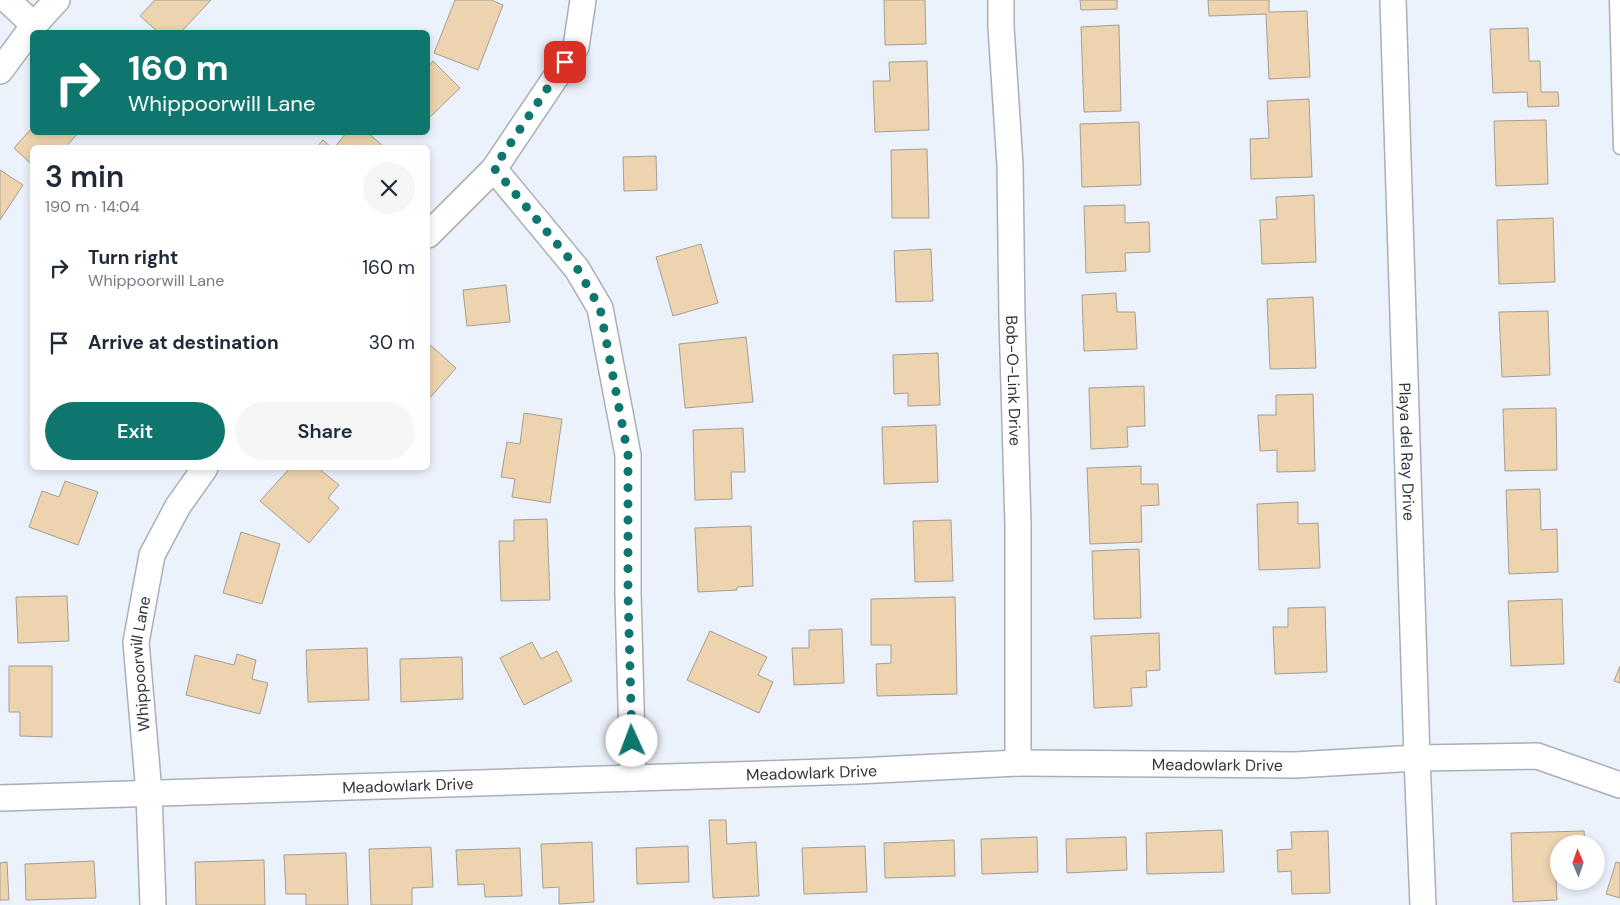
<!DOCTYPE html>
<html lang="en">
<head>
<meta charset="utf-8">
<style>
	:root { --surface:#fff; --page:#f6f6f7; --text:#1f2937; --muted:#747a83; --accent:#0f766e }
	body { margin:0; font-family:"DM Sans",sans-serif; background:var(--page); color:var(--text); height:100vh; display:flex; flex-direction:column; font-size:19px; white-space:nowrap }
	* { box-sizing:border-box; margin:0 }
	p { font-size:16px; color:var(--muted) }
	.icon { flex:none; width:28px; height:28px; fill:none; stroke:currentColor; stroke-width:2; stroke-linecap:round; stroke-linejoin:round }
	.map { position:relative; flex:1; overflow:hidden }
	.panel { position:absolute; left:30px; top:145px; width:400px; height:325px; display:flex; flex-direction:column; background:var(--surface); border-radius:8px; box-shadow:0 2px 8px #0003 }
	.panel>* { flex:none }
	.top-card { position:absolute; left:30px; top:30px; width:400px; height:105px; border-radius:8px; box-shadow:0 2px 8px #0003; background:#0f766e; color:#fff; overflow:hidden }
	.needle { width:32px; rotate:358deg }
	.controls { position:absolute; left:1550px; top:835px; display:grid; gap:10px }
	.controls a { display:grid; place-items:center; width:55px; height:55px; border-radius:50%; background:var(--surface); box-shadow:0 2px 8px #0003; font-size:25px }
	.pin { position:absolute; display:grid; place-items:center; width:42px; height:42px; color:#fff; margin:-21px; border-radius:10px; box-shadow:0 2px 8px #0006 }
	.me { position:absolute; width:55px; margin:-28px; rotate:358deg; stroke-linejoin:round; filter:drop-shadow(0 0 4px #0008) }
	.turn { display:flex; align-items:center; gap:18px; height:105px; padding:0 15px; font-size:22px }
	.turn .icon { width:65px; height:65px; stroke-width:2.5 }
	.turn b { display:block; font-size:35px; line-height:42px }
	.round { display:grid; place-items:center; flex:none; width:52px; height:52px; border-radius:26px; background:var(--page) }
	.summary { display:flex; align-items:center; justify-content:space-between; height:85px; padding:0 15px }
	h1 { font-size:30px; font-weight:600; line-height:38px }
	.cta { display:flex; gap:10px; margin-top:auto; padding:10px 15px }
	.cta a { flex:1; height:58px; border-radius:30px; background:var(--accent); color:#fff; font-size:20px; font-weight:600; line-height:58px; text-align:center }
	.cta a+a { background:var(--page); color:var(--text) }
	ul { padding:0; list-style:none }
	li { display:flex; align-items:center; gap:15px; height:75px; padding:0 15px }
	li div { flex:1 }
	li b { display:block; font-size:19px }
	li em { font-style:normal }
	.map>svg:first-child { display:block }
	.building { fill:#eed4ae; stroke:#a49e95 }
	.lines { fill:none; stroke-linecap:round; stroke-linejoin:round }
	.service-casing { stroke:#a9afb8; stroke-width:15 }
	.minor-casing { stroke:#a9afb8; stroke-width:28 }
	.service { stroke:#fff; stroke-width:12 }
	.minor { stroke:#fff; stroke-width:25 }
	.route { stroke:#0f766e; stroke-width:9; stroke-dasharray:0 16.2 }
	.labels { text-anchor:middle; dominant-baseline:central; stroke-width:4.5; stroke-linejoin:round; paint-order:stroke }
	.street-label { font-size:16px; fill:#323438; stroke:#fff }
</style>
</head>
<body>
<div class="map">
<svg width="1620" height="905" viewBox="0 0 1620 905">
	<rect width="100%" height="100%" fill="#ecf2fc"/>
	<path class="building" d="M155 0H211L181 32H158L140 16Z
		M455 0H491L503 5 478 70 434 53Z
		M884 0H925L926 44 885 45Z
		M1080 0H1117V9L1081 10Z
		M1208 0H1269V12L1307 11 1310 77 1269 79 1266 14 1209 16Z
		M1119 25 1121 111 1084 112 1081 27Z
		M1528 28 1529 61H1540L1541 92H1558L1559 106 1528 107 1527 92 1493 93 1490 29Z
		M433 61 460 88 428 119V67Z
		M927 61 929 130 875 132 873 81H890L889 62Z
		M1309 99 1312 177 1251 179 1250 139 1269 138 1267 101Z
		M1546 120 1548 184 1496 186 1494 121Z
		M1139 122 1141 185 1082 187 1080 124Z
		M32 128V132H79L65 148H32V165L14 148Z
		M347 132H367L385 148H334Z
		M323 140 332 148H316Z
		M927 149 929 218H892L891 150Z
		M656 156 657 190 624 191 623 157Z
		M0 170 23 185 0 220Z
		M1314 195 1316 262 1262 264 1260 220 1277 219 1276 197Z
		M1125 205V223L1149 222 1150 252 1125 253 1126 271 1086 273 1084 206Z
		M1553 218 1555 282 1499 284 1497 220Z
		M701 244 718 303 673 316 656 257Z
		M931 249 933 301 896 302 894 251Z
		M506 285 510 322 467 326 463 290Z
		M1116 293 1117 312H1135L1137 349 1084 351 1082 295Z
		M1313 297 1316 368 1270 369 1267 299Z
		M1548 311 1550 375 1502 377 1499 312Z
		M746 337 753 402 685 408 679 344Z
		M428 343 456 368 428 400Z
		M938 353 940 405 908 406V393L894 394 893 355Z
		M1144 386 1145 426 1127 427 1128 447 1091 449 1089 388Z
		M1313 394 1315 471 1277 472V450L1260 451 1258 415H1276V395Z
		M1556 408 1557 470 1505 471 1503 409Z
		M524 413 562 419 550 503 512 497 515 479 501 477 507 442 520 444Z
		M936 425 938 482 884 484 882 427Z
		M743 428 745 472H731L732 499 695 500 693 430Z
		M1141 466V484H1158L1159 505 1141 506 1142 542 1090 544 1087 468Z
		M290 468H318L339 485 328 498 339 508 309 543 260 501Z
		M65 481 98 492 78 545 29 527 42 491 59 497Z
		M1540 489 1541 530 1557 529 1558 572 1509 574 1506 490Z
		M1298 502V524L1318 523 1320 568 1259 570 1257 504Z
		M547 519 550 600 501 601 499 541H514V520Z
		M951 520 953 581 915 582 913 521Z
		M751 526 753 586 737 587V590L698 592 695 528Z
		M241 532 280 544 262 604 223 593Z
		M1139 549 1141 618 1094 619 1092 551Z
		M67 596 69 641 18 643 16 597Z
		M955 597 957 694 877 696 876 664 891 663V645H871V599Z
		M1562 599 1564 664 1511 666 1508 601Z
		M1325 607 1327 672 1275 674 1273 627H1288V608Z
		M842 629 844 683 794 685 792 648H809V630Z
		M710 631 767 657 758 675 773 682 759 713 687 680Z
		M1159 633 1160 670 1146 671 1147 687 1131 688 1132 706 1094 708 1091 636Z
		M532 642 541 659 557 651 572 681 524 705 500 658Z
		M367 648 369 700 308 702 306 650Z
		M237 654 256 660 252 679 268 683 260 714 186 695 195 655 234 665Z
		M462 657 463 699 401 702 400 659Z
		M9 666H52V737L20 736V712H9Z
		M1620 666V683L1614 681Z
		M709 820H726L727 844 756 842 759 896 713 898Z
		M1222 830 1224 872 1147 874 1146 833Z
		M1328 831 1330 893 1292 894 1291 871 1278 872 1277 850 1292 849 1291 832Z
		M1584 831 1585 844H1559V879H1556L1557 900 1513 902 1511 833Z
		M1037 837 1038 872 982 874 981 839Z
		M1126 837 1127 870 1067 873 1066 839Z
		M954 840 955 876 885 878 884 843Z
		M592 842 594 902 559 904V887L543 888 541 844Z
		M688 846 689 882 637 884 636 848Z
		M865 846 867 892 804 894 802 848Z
		M431 847 433 887 412 888V905H371L369 849Z
		M520 848 522 896 485 897 484 884 458 885 456 850Z
		M346 853 348 905H306V894H286L284 855Z
		M264 860 265 905H196L195 862Z
		M94 861 96 898 26 900 25 864Z
		M7 862 9 900H0V863Z
		M1616 862 1620 863V898L1606 894Z"/>
	<g class="lines">
		<g class="service-casing">
			<path id="service" d="M1616 0 1620 148"/>
		</g>
		<g class="minor-casing">
			<g id="minor">
				<path d="M7 0 34 25"/>
				<path id="s1" d="M1001 0V27L1010 165 1012 318 1018 524V763"/>
				<path id="s2" d="M1393 0 1417 758 1423 905"/>
				<path d="M0 71 34 25 57 0"/>
				<path d="M494 169 577 269 600 308 628 455V594L633 778"/>
				<path d="M428 235 494 169 576 47 583 0"/>
				<path id="s3" d="M0 798 857 771 1018 763 1295 765 1417 758 1537 756 1620 785"/>
				<path id="s4" d="M153 905 149 793 136 642 152 555 178 506 205 468"/>
			</g>
		</g>
		<use href="#service" class="service"/>
		<use href="#minor" class="minor"/>
	</g>
	<g class="lines">
		<path class="route" d="M565 62 494 168 577 268 600 308 628 455V594L632 741"/>
	</g>
	<g class="labels">
		<g class="street-label">
			<text stroke="none"><textPath href="#s1" startOffset="381">Bob-O-Link Drive</textPath></text>
			<text stroke="none"><textPath href="#s2" startOffset="452">Playa del Ray Drive</textPath></text>
			<text stroke="none"><textPath href="#s4" startOffset="242">Whippoorwill Lane</textPath></text>
			<text stroke="none"><textPath href="#s3" startOffset="1218">Meadowlark Drive</textPath></text>
			<text stroke="none"><textPath href="#s3" startOffset="812">Meadowlark Drive</textPath></text>
			<text stroke="none"><textPath href="#s3" startOffset="408">Meadowlark Drive</textPath></text>
		</g>
	</g>
</svg>
<div class="controls">
<a><svg class="needle" viewBox="-14 -14 28 28"><path d="M0-13l5 13h-10z" fill="#e53935"/><path d="M0 13l5-13h-10z" fill="#747a83"/></svg></a>
</div>
<div class="pin" style="left:565px;top:62px;background:#d93025"><svg class="icon" aria-label="arrive" viewBox="0 0 24 24"><path d="M6 21V4h12l-3 4 3 4H6"/></svg></div>
<svg class="me" style="left:632px;top:741px" viewBox="-20 -20 40 40"><circle r="19" fill="#fff"/><path d="M0-13L10 11 0 6-10 11z" fill="#0f766e"/></svg>
<div class="top-card">
<div class="turn"><svg class="icon" aria-label="right" viewBox="0 0 24 24"><path d="M7 20v-9h11M14 6l5 5-5 5"/></svg><div><b>160 m</b>Whippoorwill Lane</div></div>
</div>
<section class="panel">
<div class="summary"><div><h1>3 min</h1><p>190 m · 14:04</p></div><a class="round"><svg class="icon" aria-label="close" viewBox="0 0 24 24"><path d="M6 6l12 12M18 6L6 18"/></svg></a></div>
<ul>
<li><svg class="icon" aria-label="right" viewBox="0 0 24 24"><path d="M7 20v-9h11M14 6l5 5-5 5"/></svg><div><b>Turn right</b><p>Whippoorwill Lane</p></div><em>160 m</em></li>
<li><svg class="icon" aria-label="arrive" viewBox="0 0 24 24"><path d="M6 21V4h12l-3 4 3 4H6"/></svg><div><b>Arrive at destination</b></div><em>30 m</em></li>
</ul>
<div class="cta"><a>Exit</a><a>Share</a></div>
</section>
</div>
</body>
</html>
